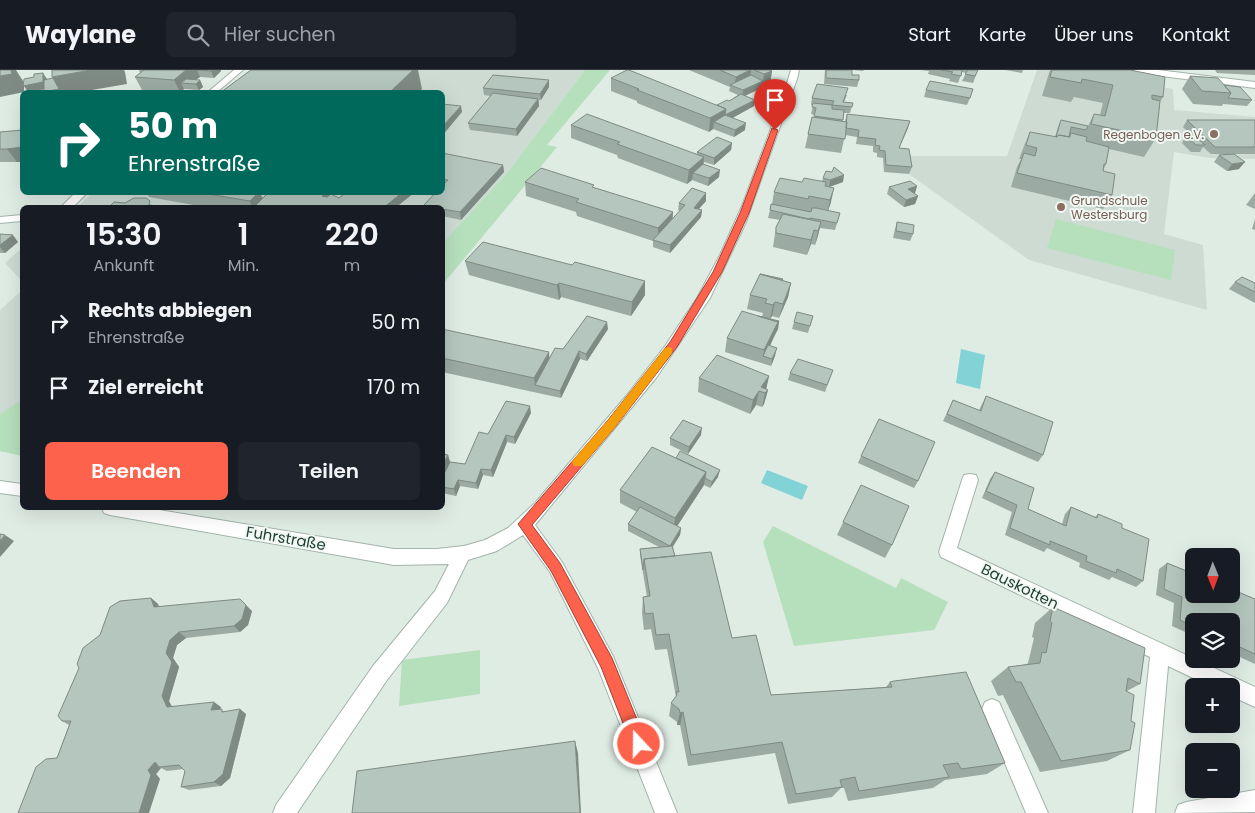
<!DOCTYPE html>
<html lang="de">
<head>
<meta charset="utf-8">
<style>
	:root { --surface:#171b24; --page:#20242c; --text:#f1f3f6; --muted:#9ea1a6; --line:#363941; --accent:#fc624c }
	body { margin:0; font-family:Poppins,sans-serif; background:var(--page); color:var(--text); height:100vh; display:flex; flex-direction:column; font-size:19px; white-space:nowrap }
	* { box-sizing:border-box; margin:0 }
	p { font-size:16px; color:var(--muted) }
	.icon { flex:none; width:28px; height:28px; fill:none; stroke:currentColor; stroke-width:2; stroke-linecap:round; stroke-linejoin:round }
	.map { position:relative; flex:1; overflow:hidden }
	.details { position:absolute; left:20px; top:135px; width:425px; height:305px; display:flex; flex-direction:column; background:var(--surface); border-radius:8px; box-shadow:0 5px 20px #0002 }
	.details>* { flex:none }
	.guide { position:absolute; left:20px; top:20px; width:425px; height:105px; border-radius:8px; box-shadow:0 5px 20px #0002; background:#00695c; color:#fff; overflow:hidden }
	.needle { width:32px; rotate:179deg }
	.buttons { position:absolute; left:1185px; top:478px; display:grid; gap:10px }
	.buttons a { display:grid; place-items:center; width:55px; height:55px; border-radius:8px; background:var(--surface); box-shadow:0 5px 20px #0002; font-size:25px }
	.pin { position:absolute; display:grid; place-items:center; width:42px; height:42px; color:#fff; margin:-51px -21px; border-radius:50% 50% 50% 0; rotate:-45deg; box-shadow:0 0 5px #0007 }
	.pin .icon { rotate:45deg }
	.me { position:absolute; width:55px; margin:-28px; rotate:339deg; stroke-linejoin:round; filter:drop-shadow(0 0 4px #0008) }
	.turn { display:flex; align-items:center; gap:18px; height:105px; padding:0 25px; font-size:22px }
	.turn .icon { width:65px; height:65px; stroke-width:2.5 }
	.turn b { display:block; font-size:35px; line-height:42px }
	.eta { display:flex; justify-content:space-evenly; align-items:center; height:85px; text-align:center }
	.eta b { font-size:30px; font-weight:600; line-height:35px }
	.cta { display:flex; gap:10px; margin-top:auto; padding:10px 25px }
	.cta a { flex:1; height:58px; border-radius:8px; background:var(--accent); color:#fff; font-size:20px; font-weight:600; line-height:58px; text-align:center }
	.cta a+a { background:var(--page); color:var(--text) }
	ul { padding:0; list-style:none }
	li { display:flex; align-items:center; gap:15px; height:65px; padding:0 25px }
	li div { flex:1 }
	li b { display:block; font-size:19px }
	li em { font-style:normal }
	header { display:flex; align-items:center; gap:30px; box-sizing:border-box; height:70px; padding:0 25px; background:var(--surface); border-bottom:1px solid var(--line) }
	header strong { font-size:24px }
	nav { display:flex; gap:28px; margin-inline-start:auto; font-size:18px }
	.search { width:350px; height:45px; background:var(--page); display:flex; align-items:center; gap:12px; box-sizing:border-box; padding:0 18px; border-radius:8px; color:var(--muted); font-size:19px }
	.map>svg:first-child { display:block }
	.built { fill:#cddbd3 }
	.green { fill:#b6dfbc }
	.water { fill:#82d3d5 }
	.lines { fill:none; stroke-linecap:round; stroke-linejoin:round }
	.minor-casing { stroke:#a2b4ab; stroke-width:2 }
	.minor { fill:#fff; fill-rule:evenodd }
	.wall { fill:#9baaa3 }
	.shaded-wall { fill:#7e8b84 }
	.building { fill:#b4c6bd; stroke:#7e8b84 }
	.route { fill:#fc624c; stroke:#a44031 }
	.slow { fill:#f59e0b }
	.education-dot { fill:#8d6e63; stroke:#f0f8f3; stroke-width:2 }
	.labels { text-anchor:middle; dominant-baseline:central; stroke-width:4; stroke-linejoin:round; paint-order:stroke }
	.far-education-label { font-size:12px; fill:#785e54; stroke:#f0f8f3; text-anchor:end }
	.street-label { font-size:15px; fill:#1f3d31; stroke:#f0f8f3 }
</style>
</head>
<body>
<header>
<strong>Waylane</strong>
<div class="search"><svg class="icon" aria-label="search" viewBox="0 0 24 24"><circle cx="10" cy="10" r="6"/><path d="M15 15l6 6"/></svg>Hier suchen</div>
<nav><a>Start</a><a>Karte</a><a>Über uns</a><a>Kontakt</a></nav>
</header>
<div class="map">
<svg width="1255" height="743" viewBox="0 0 1255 743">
	<rect width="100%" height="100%" fill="#dfece4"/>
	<path class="built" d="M250 0H585L508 102 443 174 442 138H76L94 122H442V22H221Z
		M1037 0H1072L1173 19 1174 40 1255 47V89L1210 88 1174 82 1164 164 1203 175 1207 240 1029 190 909 104 906 86H1007Z
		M22 178V211L5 193Z
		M22 220V386L0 381V240Z"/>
	<path class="green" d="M585 0H610L547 75 557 77 443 214 442 174 508 102Z
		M1056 149 1175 180 1171 210 1047 178Z
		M22 330V386L0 381V344Z
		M773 456 896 518 901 508 948 532 934 560 794 576 763 472Z
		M480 580V624L399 636 402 590Z"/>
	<path class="water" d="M961 279 985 285 980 319 956 313Z
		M767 400 808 416 802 430 761 413Z"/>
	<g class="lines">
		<g class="minor-casing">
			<path id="minor" d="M234 0H243L217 22H208Z
				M791 0H799L797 9 746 152 710 228 656 308 535 455 562 492 613 586 677 743H655L598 598 550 502 523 465 497 481 468 490 447 533 387 610 297 743H273L276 735 373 596 435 521 449 494 394 495 110 445 104 443 102 438H147L394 479H437L464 476 485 470 508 458 535 433 627 325 665 276 697 228 720 185 742 136 783 26Z
				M1134 0H1158L1255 12V18L1138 3Z
				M76 122H88L72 138H60Z
				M22 145V151L0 153V147Z
				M970 404 976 405 978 410 957 478 1255 617V637L1231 626V616H1210L1168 596 1155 743H1133L1150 587 941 487 939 482 962 410 964 405Z
				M0 411 22 414V426L0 423Z
				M992 629 999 632 1048 743H1026L982 639 985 632Z
				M1255 720V742L1175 743 1178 735 1186 732Z"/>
		</g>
		<use href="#minor" class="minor"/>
	</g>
	<path class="wall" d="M139 0H221V1L214 8 200 7 196 10H200L203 17 199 20 184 19 180 22 142 20 135 7 140 3Z
		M689 0H769L772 1 770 14 745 26 755 30 754 36 732 48 745 60 734 67 713 59 709 62 637 33V31L611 21V8L717 35 729 31 738 25 729 21 730 17Z
		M825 0H864L863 1 852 0V5L859 10 857 17 824 14Z
		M920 0H978L973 13 962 11 966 3 962 2 958 13 949 11 950 9 928 4 929 1Z
		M1005 0H1023L1022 3Z
		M1050 0H1130L1163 27 1160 32 1156 68 1144 87 1109 79 1106 94 1103 101 1112 125 1103 139 1011 117 1017 97 1021 89H1019L1024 76 1030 62 1055 67 1058 57 1061 50 1088 56 1094 44 1100 45 1103 33 1074 27 1071 32 1042 26Z
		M1215 0H1255V5L1217 3Z
		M1190 6 1224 15 1252 30 1247 36 1223 34 1222 36 1193 34 1182 19Z
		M549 17 541 30H539V36L517 66 470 60 468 53 491 26 484 25 483 18Z
		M926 20 970 28 967 35 924 27Z
		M847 25 844 32 853 33 850 43H844L843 51H845L847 44 908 58 899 78 912 97 909 104 884 102 883 88 877 87V83L873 82V76L856 74 857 67 845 65 841 83 805 78 812 47 814 48 815 45 811 44 813 35H811L812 28Z
		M1187 50H1255V84H1211L1203 77 1200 82H1191L1182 73 1186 66H1192L1183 57Z
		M571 55 697 84V82L732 73 731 80 714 95 704 92 703 94 719 107 708 116 692 110 687 114 618 88 617 85 571 68Z
		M22 60V92H0V62Z
		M442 83 503 95 504 102 461 150 442 146V138H425L424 135 442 122Z
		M1219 85 1239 99 1227 101 1214 92Z
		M823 108 843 112 829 117 831 132 828 141 840 143 835 160 820 158 815 175 811 174 807 185 773 177 776 157 780 150 768 148 770 140 772 134 774 122 802 112 822 111Z
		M525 112 594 118 673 142 672 149 680 141 678 140 679 133 706 123V131L699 139 702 140 701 147 670 183 653 177V171L577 146 576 142 526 126Z
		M917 116 915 123H914L918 126 915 134 904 137 887 124 889 117Z
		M146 122H260L263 128 269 122H336L333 125 339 128 347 122H415L395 138H210L149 127Z
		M1255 123V139L1246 135Z
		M1255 149V160L1252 159Z
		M897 152 913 164 910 171 893 168 895 159Z
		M0 164 18 172 5 183H0Z
		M465 191 645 225 631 246 561 227 559 230 469 205Z
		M782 210 791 213 788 227 779 248 772 246 770 249 779 251 778 259 770 276 775 286 771 296 725 282 727 268 758 246 762 247 763 243 747 239 750 225Z
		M1235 212 1255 213V233L1229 219Z
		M813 246 808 263 792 259 794 252Z
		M442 259 549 288 563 279 608 259 587 291 580 289 561 328 442 302Z
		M833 300 825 322 788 310 790 303Z
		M769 306 766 319 768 320 764 334 762 337 756 335 750 344 698 322 699 308Z
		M986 326 1043 385 1038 392 943 351 953 330 979 340Z
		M531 343 515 374 507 372 493 407 483 405 478 419 460 416 456 426 442 423V384L448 385 450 392 465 394 488 364Z
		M701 365 688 384 670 375V368Z
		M861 386 918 411 914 418 858 393Z
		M676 388 718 407 710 418 704 415 677 456 681 458 680 465 673 477 675 486 771 625 886 617 890 612 1005 693 987 704 945 710 933 718 848 731 844 718H841L832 727 788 734 775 683 688 696 680 655H677V652L669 646 671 633 676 627 667 579 655 580 651 559 644 560 642 543 643 527H647L640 485V479L659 477 628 461V454L637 442 620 433V420Z
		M995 402 1028 439 1062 454 1065 444 1071 437 1095 447 1098 444 1122 458 1143 511 1136 517 1112 507 1109 510 1079 497 1080 493 1047 478 1044 482 1005 465 1012 442 982 428 990 409Z
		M861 415 892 475 885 488 837 465Z
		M1167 493 1255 529V594L1231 583V551H1194V566L1172 556 1174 533 1156 525 1159 499Z
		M151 528 158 534 159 537 252 541 248 555 240 562 186 568 177 575 173 588 179 597 169 631 172 636 221 637 220 640 225 642 246 644 230 708 221 716 189 720 181 717 185 701 184 699 167 701 161 698 156 704 160 709 57 688 69 655 62 651Z
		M1053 537 1140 614 1127 621 1131 651 1130 680 1107 691 1040 702 1003 625 998 626 991 611 1008 597 1027 594 1028 593 1034 568 1032 567 1035 553Z"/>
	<path class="shaded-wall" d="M11 0H16L23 11 24 16 43 3 47 9V19L28 22 24 16V22L0 27V6Z
		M91 0H124L125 2 127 14 80 22H44L59 19 52 7Z
		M186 0H205H197L200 7 191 13H181L184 19 180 22 174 10Z
		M212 0H221V1L214 8 211 1Z
		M413 0H418L422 19 418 22H390Z
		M750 0H751L750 12 734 17 736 7Z
		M772 1 770 14 742 27 743 20 763 11 764 4Z
		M200 10 203 17 199 20 196 14Z
		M549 10V17L541 30 540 24Z
		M538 29 539 36 517 66 516 59Z
		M755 30 754 36 720 55 714 52 713 59 709 62 710 48 726 39Z
		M461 36 462 42 442 66V57Z
		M910 51 908 58 896 85 899 78Z
		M746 53 745 60 734 67 735 60Z
		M732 73 731 80 714 95V88Z
		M22 77V92H17L7 79Z
		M704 87 703 101 693 103 692 110 687 114 689 100Z
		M1245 92 1239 99 1227 101 1232 94Z
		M503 95 504 102 461 150 460 142Z
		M720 100 719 107 708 116 709 108Z
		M844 105 843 112 829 117 830 110Z
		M917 116 915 123 905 126 908 119Z
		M834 118 831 132 827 144 830 130Z
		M259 122 266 136 265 138H252L250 131Z
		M326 122H336L325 133 322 126Z
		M403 122H415L395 138H383Z
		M706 123V131L693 145 694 138Z
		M918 126 915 134 904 137 906 130Z
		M702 140 701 147 670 183V175Z
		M673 142 672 156 658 172V158Z
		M821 152 818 166 815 175 818 161Z
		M814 160 811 174 807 185 811 170Z
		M13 165 18 172 5 183 0 177V175Z
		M645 211V225L631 246 632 232Z
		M559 213 561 227 559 230 557 215Z
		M791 213 788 227 779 248 783 234Z
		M775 232 772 246 770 249 773 235Z
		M779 251 778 259 774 266 776 259Z
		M607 252 608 259 587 291 586 284Z
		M778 252 774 266 765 287 763 286 764 280Z
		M777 278 775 286 771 296 772 289Z
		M579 281 580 289 561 328 560 321Z
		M549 282 550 296 535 315 534 308Z
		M769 306 766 320 761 317Z
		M768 320 764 334 762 337 765 323Z
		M759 321 756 335 750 344 753 330Z
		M530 336 531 343 515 374 514 367Z
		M702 358 701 365 688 384 689 377Z
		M506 365 507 372 493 407 491 400Z
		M448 385 452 399 442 417V397Z
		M481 399 483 405 478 419 476 413Z
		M720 400 718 407 710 418 712 412Z
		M706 402 704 415 674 461 675 448Z
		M458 410 460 416 456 426 454 419Z
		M681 458 680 465 669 482 670 476Z
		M5 465 14 471 0 487V471Z
		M151 528 158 534 161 543 154 537Z
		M246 535 252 541 248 555 240 562 234 556Z
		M179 562 186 568 177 575 173 588 179 597 169 631 174 642 167 637 162 626 166 583 170 570Z
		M214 632 221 637 218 645 211 640Z
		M240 639 246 644 230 708 221 716 214 712Z
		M683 642 680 655H677L680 643Z
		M575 671 578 683 581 743H580Z
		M155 692 161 698 156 704 160 709 149 743H139L148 700Z"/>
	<path class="building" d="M0 0H11L12 4 0 6Z
		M52 0H91L52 7Z
		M144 0H186L174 10 135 7Z
		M197 0H212L211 1Z
		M251 0H413L390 22H221Z
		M627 0H629L726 39 710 48 637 20 639 19 611 8Z
		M720 0H750L736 7Z
		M754 0H769L772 1 764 4Z
		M826 0H852V5H859V10L826 8Z
		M941 0H962L961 6 951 4 953 2Z
		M968 0H978L975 6 965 4Z
		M1052 0H1130L1165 7 1163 27 1152 25V29L1160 31 1156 68 1091 54 1094 44 1105 46 1113 15 1082 9 1081 13 1050 7Z
		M43 3V12L23 16 24 9 34 7V4Z
		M493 5 549 10 540 24 483 18Z
		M751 5 763 11 743 20 730 15Z
		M1190 6 1218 8 1231 23 1202 21Z
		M53 8 59 19 44 22V10Z
		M186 9 200 10 196 14 181 13Z
		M930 11 973 19 970 28 926 20Z
		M817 14 848 18 843 32 853 33 852 37 832 35V39L844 40 843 50 814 46 816 38 812 37 813 33 832 35 834 31 812 28Z
		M1224 15 1240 17 1252 30 1228 28 1231 23Z
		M493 23 538 29 516 59 468 53Z
		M741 24 755 30 725 45 726 39 717 35 727 30 729 31Z
		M442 34 461 36 442 57Z
		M587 44 704 87 689 100 617 74 620 72 571 55Z
		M847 44 910 51 899 78 909 79 912 97 886 95 885 81 879 80 880 76 875 75 876 69 858 67 859 60 846 58Z
		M725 45 746 53 735 60 714 52Z
		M812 47 847 52 845 69 808 64Z
		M1061 50 1088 56 1086 60 1071 57 1069 67 1059 65 1056 67Z
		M1187 50H1255V77H1215Z
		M22 60V77L7 79H0V62Z
		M1030 62 1057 67 1059 65 1070 67 1071 63 1087 67 1086 71 1109 77 1106 94H1104L1103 101 1115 104 1112 125 1017 103 1024 83 1035 86 1037 78 1026 75Z
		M1186 66H1195L1205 75H1196Z
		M717 67 732 73 714 88 697 82Z
		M442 83 503 95 460 142 442 139V138H437L424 135 436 122H442V116L448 110 442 109Z
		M1234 84 1245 92 1232 94 1219 85Z
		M703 94 720 100 709 108 693 103Z
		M834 97 844 105 830 110 823 108 826 101 832 102Z
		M541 98 594 115 592 117 673 142 658 158 576 132 579 129 525 112Z
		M780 108 802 112 804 108 826 112 825 116 834 118 830 130 809 126 808 129 774 122Z
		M910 111 917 116 908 119 918 126 906 130 889 117Z
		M692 118 706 123 694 138 702 140 670 175 653 170 685 135 679 133Z
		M196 122H259L250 131Z
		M269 122H326L322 126 327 127 331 124 339 128 347 122H403L383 138H253Z
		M134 128H146L150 131 149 135 176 138H108L114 132 125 133Z
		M771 134 811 142 812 138H816L840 143 837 153 810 148 809 149 770 140Z
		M783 144 821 152 818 161 814 160 811 170 776 163V157Z
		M897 152 914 155 913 164 896 161Z
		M0 164 13 165 0 175Z
		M483 172 572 195 575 192 645 211 632 232 559 213 557 215 465 191Z
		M760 204 791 213 783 234 775 232 773 235 765 233 767 229 750 225Z
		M760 204 783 209 782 210Z
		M1242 207 1255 213V222L1235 212Z
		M742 241 778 252 764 280 727 268Z
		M797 242 813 246 810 256 794 252Z
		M587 246 607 252 586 284 579 281 560 321 535 315 555 278 563 279Z
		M758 246 779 251 776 259 778 252Z
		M442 259 549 282 534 308 442 288Z
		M768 275 777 278 772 289 763 286Z
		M717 285 769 306 761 317 768 320 765 323 759 321 753 330 699 308Z
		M798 289 833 300 827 315 790 303Z
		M986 326 1053 352 1043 385 947 344 953 330 981 341Z
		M506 331 530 336 514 367 506 365 491 400 481 399 476 413 458 410 454 419 442 417V408L450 392 465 394 479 362 488 364Z
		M879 349 935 372 918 411 861 386Z
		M683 350 702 358 689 377 670 368Z
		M652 377 706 402 675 448 620 420Z
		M680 381 720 400 712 412 705 408 706 402 676 388Z
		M442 384 448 385 442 397Z
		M995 402 1034 418 1028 439 1055 451 1066 456 1071 437 1097 448 1098 444 1122 454V458L1149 469 1143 511 1117 499 1116 503 1086 491 1087 486 1050 471V475L1010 458 1017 435 986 421Z
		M861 415 909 436 892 475 843 452Z
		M640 437 681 458 670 476 628 454Z
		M0 464 5 465 0 471Z
		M672 476 675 486 644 489 643 500 640 479Z
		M711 482 732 568 756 565 771 625 892 617 890 612 894 611 966 602 1005 693 961 699 958 693 943 695 949 707 859 721 855 707 840 710 842 717 796 724 782 672 691 685 683 642 680 643 679 639 671 633 677 625 676 622H679L669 564 656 565 653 543 645 544 643 527 650 526 644 489Z
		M1167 493 1194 504V524H1231V519L1255 529V584L1231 573V551H1194V557L1180 550 1182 527 1164 519Z
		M151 528 154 537 240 529 246 535 242 549 234 556 179 562 170 570 166 583 172 592 162 626 167 637 214 632 211 640 222 639V642L240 639 223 704 214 712 181 717 185 701 179 695 159 697 155 692 148 700 151 705 139 743H18L36 697 46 689 57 688 71 651H62L58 646 79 598 77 594 83 578 100 565 110 537 120 531Z
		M1053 537 1145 578 1140 614 1128 608 1126 621 1134 625 1131 651 1135 653 1130 680 1061 691 1021 612H1016L1008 597 1040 593 1042 582 1046 583 1052 553 1050 551Z
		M575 671 580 743H352L357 701Z"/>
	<path class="route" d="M772 58 778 60 749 143 722 202 677 277 616 356 532 455 560 493 612 588 647 674 644 679 639 681 633 679 601 597 551 501 518 454 608 350 670 272 713 202 740 143Z"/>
	<path class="slow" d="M669 277 672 278V283L616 356 582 396H574L572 392 574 389 608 350 665 278Z"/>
	<g class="education-dot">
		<circle cx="1214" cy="64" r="5"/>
		<circle cx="1061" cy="137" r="5"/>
	</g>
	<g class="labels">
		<g class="far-education-label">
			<text x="1204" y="64">Regenbogen e.V.</text>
			<text x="1071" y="130" text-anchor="start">Grundschule<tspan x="1071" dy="14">Westersburg</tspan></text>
		</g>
		<g class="street-label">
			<text transform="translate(286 468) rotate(10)">Fuhrstraße</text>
			<text transform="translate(1020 516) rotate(26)">Bauskotten</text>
		</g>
	</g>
</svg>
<div class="buttons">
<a><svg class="needle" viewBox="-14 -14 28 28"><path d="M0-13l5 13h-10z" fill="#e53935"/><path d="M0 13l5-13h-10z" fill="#9ea1a6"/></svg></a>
<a><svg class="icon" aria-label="layers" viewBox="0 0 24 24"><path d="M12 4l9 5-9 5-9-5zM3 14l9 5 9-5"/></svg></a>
<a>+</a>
<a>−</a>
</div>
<div class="pin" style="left:775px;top:60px;background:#d93025"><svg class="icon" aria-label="arrive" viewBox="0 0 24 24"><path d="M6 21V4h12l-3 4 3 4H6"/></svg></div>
<svg class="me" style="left:639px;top:674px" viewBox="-20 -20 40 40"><circle r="17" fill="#fc624c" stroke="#fff" stroke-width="3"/><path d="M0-11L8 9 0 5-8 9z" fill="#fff"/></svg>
<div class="guide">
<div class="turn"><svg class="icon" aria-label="right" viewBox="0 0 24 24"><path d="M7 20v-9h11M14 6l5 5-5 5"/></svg><div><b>50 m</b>Ehrenstraße</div></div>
</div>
<section class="details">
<div class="eta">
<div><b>15:30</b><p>Ankunft</p></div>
<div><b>1</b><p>Min.</p></div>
<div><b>220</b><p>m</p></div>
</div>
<ul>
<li><svg class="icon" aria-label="right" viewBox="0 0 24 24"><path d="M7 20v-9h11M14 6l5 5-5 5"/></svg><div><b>Rechts abbiegen</b><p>Ehrenstraße</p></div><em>50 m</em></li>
<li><svg class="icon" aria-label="arrive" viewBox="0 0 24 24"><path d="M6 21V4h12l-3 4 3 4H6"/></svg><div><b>Ziel erreicht</b></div><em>170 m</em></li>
</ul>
<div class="cta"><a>Beenden</a><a>Teilen</a></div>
</section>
</div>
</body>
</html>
